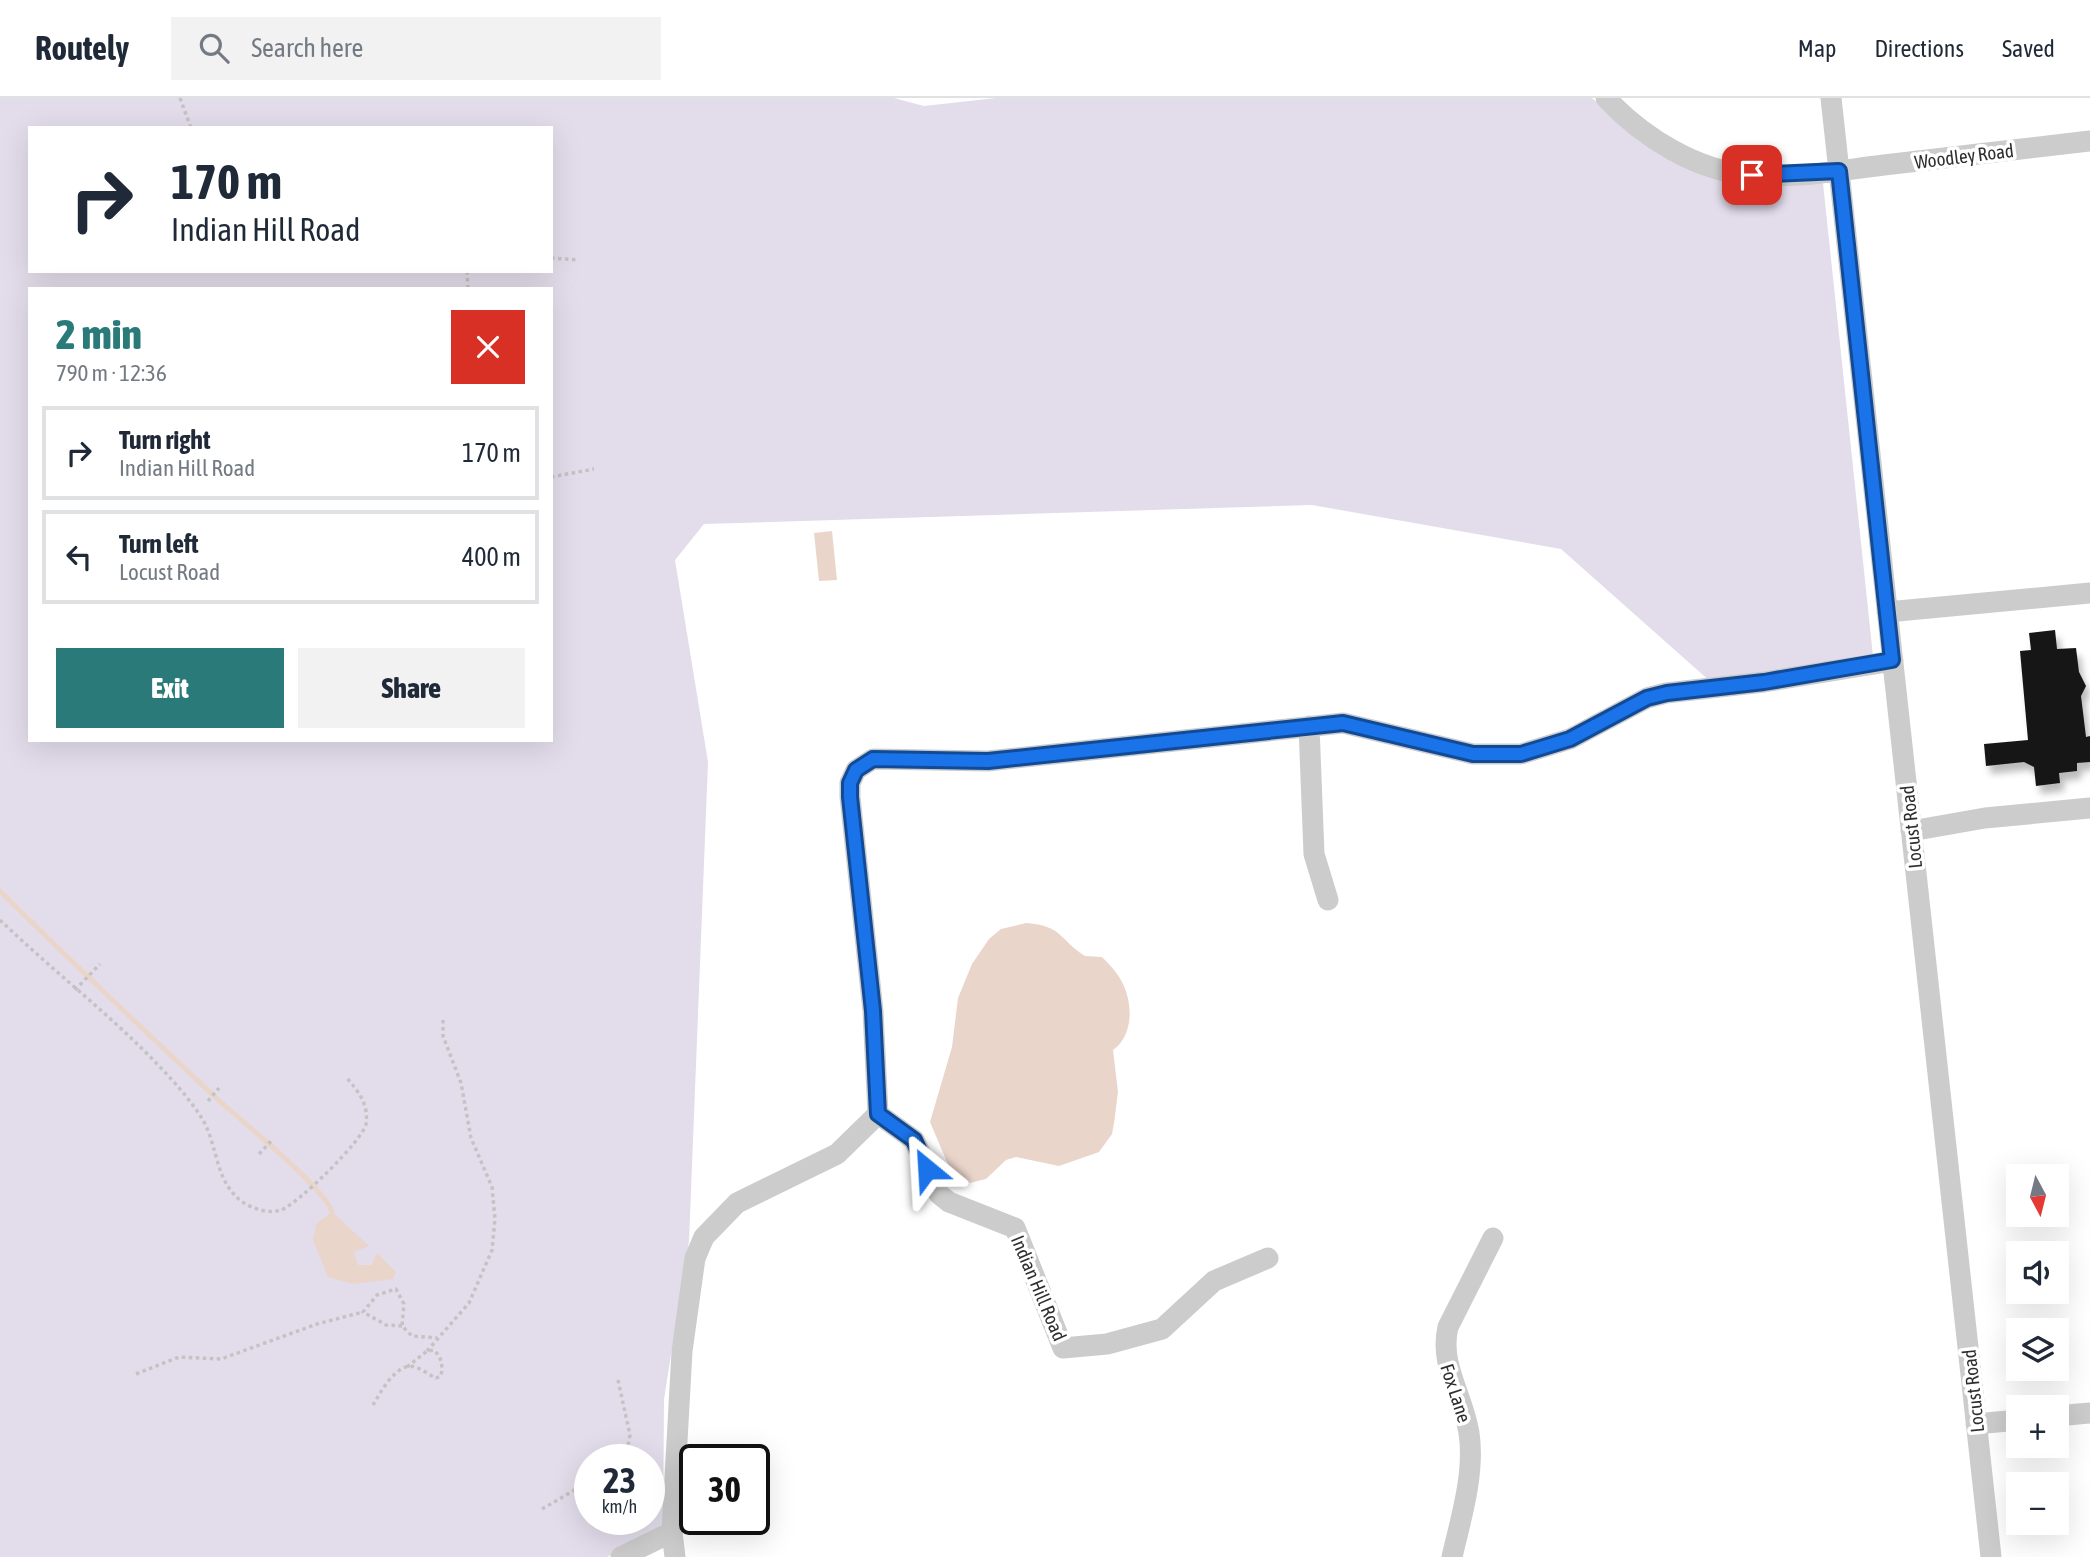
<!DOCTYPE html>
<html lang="en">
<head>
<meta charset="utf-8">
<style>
	:root { --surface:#fff; --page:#f2f2f3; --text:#1f2937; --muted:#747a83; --line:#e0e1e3; --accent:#2a7a7a }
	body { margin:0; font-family:"Asap Condensed",sans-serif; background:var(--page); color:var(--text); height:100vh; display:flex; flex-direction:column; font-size:26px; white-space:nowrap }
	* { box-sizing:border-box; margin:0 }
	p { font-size:23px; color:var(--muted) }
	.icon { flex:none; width:38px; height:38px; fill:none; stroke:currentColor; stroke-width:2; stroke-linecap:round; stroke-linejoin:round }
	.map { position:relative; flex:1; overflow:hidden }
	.sheet { position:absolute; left:28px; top:189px; width:525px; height:455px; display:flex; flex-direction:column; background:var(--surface); border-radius:0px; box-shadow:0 7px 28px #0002 }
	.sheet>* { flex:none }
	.guide { position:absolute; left:28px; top:28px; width:525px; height:147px; border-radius:0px; box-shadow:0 7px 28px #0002; background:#fff; color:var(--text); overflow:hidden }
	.needle { width:46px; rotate:173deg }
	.controls { position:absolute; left:2006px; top:1066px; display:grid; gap:14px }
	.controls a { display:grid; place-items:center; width:63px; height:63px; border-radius:0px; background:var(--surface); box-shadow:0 7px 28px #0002; font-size:35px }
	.speed { position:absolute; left:574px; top:1346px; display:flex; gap:14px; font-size:35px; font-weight:700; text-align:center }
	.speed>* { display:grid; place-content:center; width:91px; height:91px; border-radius:50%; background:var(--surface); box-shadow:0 7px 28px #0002; line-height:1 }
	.speed small { font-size:18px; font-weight:400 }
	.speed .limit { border:4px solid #111; border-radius:10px; background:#fff; color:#111 }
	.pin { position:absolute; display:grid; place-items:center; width:60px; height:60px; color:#fff; margin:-30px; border-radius:14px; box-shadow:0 4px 10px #0006 }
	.me { position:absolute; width:77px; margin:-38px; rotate:333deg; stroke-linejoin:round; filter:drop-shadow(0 0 5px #0008) }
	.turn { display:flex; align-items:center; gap:24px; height:147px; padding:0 28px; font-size:32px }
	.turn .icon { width:91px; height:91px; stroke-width:2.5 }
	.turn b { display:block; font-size:49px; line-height:60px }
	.round { display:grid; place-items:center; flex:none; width:74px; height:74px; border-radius:0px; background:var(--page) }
	.headline { display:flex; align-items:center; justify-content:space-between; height:119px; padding:0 28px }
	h1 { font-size:42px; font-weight:800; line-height:52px; color:var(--accent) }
	.cta { display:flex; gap:14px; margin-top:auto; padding:14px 28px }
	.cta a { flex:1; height:80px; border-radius:0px; background:var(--accent); color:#fff; font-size:28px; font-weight:800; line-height:80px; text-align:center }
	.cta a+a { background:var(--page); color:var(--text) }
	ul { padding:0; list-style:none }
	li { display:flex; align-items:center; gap:21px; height:94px; margin:0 14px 10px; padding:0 14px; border:4px solid var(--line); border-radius:0px }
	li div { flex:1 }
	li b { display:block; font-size:26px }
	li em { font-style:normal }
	header { display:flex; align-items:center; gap:42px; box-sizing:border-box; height:98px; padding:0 35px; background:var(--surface); border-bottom:2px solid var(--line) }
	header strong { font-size:33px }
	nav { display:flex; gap:38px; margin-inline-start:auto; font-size:24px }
	.search { width:490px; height:63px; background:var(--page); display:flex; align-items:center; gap:18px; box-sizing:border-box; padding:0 24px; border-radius:0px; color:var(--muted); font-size:26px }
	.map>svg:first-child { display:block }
	.green { fill:#e3ddeb; fill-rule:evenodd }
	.water { fill:#ead5ca }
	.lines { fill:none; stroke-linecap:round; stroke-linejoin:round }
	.stream { stroke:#ead5ca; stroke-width:5 }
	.building { fill:#161616; filter:url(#shadow) }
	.path { stroke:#c3c3c3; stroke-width:3.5; stroke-dasharray:3.5 3.5; stroke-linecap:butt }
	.minor { stroke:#ccc; stroke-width:21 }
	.route-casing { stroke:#114b97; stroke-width:18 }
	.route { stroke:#1a73e8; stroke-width:12 }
	.labels { text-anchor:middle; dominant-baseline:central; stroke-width:7; stroke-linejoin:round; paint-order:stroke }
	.street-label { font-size:19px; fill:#2f2f2f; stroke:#fff }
</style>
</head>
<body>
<header>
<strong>Routely</strong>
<div class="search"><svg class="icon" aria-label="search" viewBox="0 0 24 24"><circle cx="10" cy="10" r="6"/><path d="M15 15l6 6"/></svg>Search here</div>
<nav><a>Map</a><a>Directions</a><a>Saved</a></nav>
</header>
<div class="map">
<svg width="2090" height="1459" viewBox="0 0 2090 1459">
	<defs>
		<filter id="shadow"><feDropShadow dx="4.5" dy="8" stdDeviation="3.5" flood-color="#0004"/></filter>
	</defs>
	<rect width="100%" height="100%" fill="#fff"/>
	<path class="green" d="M0 0H894L924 8 996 0H1592L1638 42 1694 70 1823 85 1873 558 1712 585 1561 451 1312 407 704 426 675 462 708 664 689 1143 664 1301 663 1428 656 1435 607 1459H0ZM30 30H551V173H30ZM30 191H551V642H30ZM590 1362H649V1421H590Z"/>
	<path class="water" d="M832 433 837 482 819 483 814 435Z
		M1026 825C1064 828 1059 842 1085 858L1102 859C1107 864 1113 870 1117 876 1133 897 1136 936 1113 952L1118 994 1114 1025 1112 1036 1099 1054 1059 1068 1016 1059 1006 1062 986 1081 970 1085 954 1076 947 1064 930 1024 952 949 958 900 972 866 989 841 1001 831Z
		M332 1114 369 1148 354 1154 358 1167H371L377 1155 396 1174 393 1181 353 1186 328 1179 313 1142 316 1126Z"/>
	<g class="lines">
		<path class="stream" d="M0 793C70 863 143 931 215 999 239 1021 324 1089 332 1114"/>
	</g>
	<path class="building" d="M2055 532 2057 551 2076 550 2079 574 2086 588 2081 598 2086 639 2090 638V664L2077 665V673L2059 675 2060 685 2036 688 2034 669 2024 664 1986 668 1984 646 2028 642 2020 553 2031 552 2029 535Z"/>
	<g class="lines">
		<path class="path" d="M180 0 191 30
			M551 160 579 162
			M467 173 468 191
			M551 379 594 371
			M0 822C60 880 131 932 185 997 195 1010 205 1022 210 1038 218 1062 220 1086 241 1103 252 1111 269 1116 281 1112 298 1106 363 1042 366 1026 369 1006 358 993 346 979
			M75 892 100 866
			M208 1003 219 990
			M259 1056 273 1041
			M402 1228 386 1227 363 1214 377 1197 396 1191 404 1206 402 1228 412 1238 437 1240
			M427 1253 469 1205 492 1152 495 1121 492 1089 471 1040 461 985 443 938V919
			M136 1276 179 1259 221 1261 317 1226 363 1214
			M618 1282 630 1337 625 1362
			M373 1307C380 1295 397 1263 415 1269 422 1271 429 1277 436 1280L441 1278C443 1267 442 1260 434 1252L427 1253 407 1269
			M542 1411 590 1383"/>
		<path class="minor" d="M1606 0C1642 39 1698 74 1752 77 1796 81 1841 72 1884 67 1953 59 2021 51 2090 43
			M1831 0 1991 1459
			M1887 514 2090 495
			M1309 628 1314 756 1328 802
			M1911 733 1985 720 2090 710
			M878 1016 914 1042 939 1096 949 1104 1015 1130 1063 1250 1107 1246 1162 1231 1214 1183 1268 1160
			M2056 1318 2090 1315
			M1976 1326 2018 1322
			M621 1459 672 1434
			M675 1459 672 1434 682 1253 695 1160 704 1139 737 1105 837 1056 878 1016 873 913 850 699V685L856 672 873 661 988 663 1343 625 1473 656H1521L1570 641 1647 600 1666 595 1764 584 1893 563
			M1452 1459C1461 1420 1475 1375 1469 1335 1463 1297 1439 1267 1448 1229L1493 1140"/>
	</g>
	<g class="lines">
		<g class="route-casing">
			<path id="route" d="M927 1071 914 1042 878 1016 873 913 850 699V685L856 672 873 661 988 663 1343 625 1473 656H1521L1570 641 1647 600 1667 595 1764 584 1892 562 1839 73 1752 77"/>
		</g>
		<use href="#route" class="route"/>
	</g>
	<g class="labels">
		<g class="street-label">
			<text transform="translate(1964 58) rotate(-7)">Woodley Road</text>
			<text transform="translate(1911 729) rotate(-96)">Locust Road</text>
			<text transform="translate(1039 1190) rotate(67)">Indian Hill Road</text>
			<text transform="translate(1973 1293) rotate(-96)">Locust Road</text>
			<text transform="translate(1456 1295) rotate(72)">Fox Lane</text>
		</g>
	</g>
</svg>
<div class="controls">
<a><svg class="needle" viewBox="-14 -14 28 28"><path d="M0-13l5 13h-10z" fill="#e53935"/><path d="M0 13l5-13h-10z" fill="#747a83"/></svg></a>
<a><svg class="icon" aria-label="sound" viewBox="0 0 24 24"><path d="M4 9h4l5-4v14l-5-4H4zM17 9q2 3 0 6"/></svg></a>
<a><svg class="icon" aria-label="layers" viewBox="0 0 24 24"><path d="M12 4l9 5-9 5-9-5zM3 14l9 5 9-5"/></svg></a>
<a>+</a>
<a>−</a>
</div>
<div class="speed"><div>23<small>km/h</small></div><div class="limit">30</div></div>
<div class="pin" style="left:1752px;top:77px;background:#d93025"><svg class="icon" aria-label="arrive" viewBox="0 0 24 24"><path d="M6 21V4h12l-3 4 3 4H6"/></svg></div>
<svg class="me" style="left:927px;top:1071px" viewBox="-20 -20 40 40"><path d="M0-17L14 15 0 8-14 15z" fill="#1a73e8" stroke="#fff" stroke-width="4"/></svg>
<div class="guide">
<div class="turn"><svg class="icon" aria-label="right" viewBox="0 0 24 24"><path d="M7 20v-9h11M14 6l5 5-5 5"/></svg><div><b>170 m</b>Indian Hill Road</div></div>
</div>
<section class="sheet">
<div class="headline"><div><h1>2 min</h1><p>790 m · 12:36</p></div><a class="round" style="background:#d93025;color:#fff"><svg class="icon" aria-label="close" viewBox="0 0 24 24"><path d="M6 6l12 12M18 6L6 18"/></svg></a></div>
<ul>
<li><svg class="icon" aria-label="right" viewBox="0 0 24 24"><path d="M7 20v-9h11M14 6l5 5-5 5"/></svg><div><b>Turn right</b><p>Indian Hill Road</p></div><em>170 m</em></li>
<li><svg class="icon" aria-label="left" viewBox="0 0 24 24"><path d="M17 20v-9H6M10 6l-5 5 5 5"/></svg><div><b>Turn left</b><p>Locust Road</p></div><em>400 m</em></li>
</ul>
<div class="cta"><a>Exit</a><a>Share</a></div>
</section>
</div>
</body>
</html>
